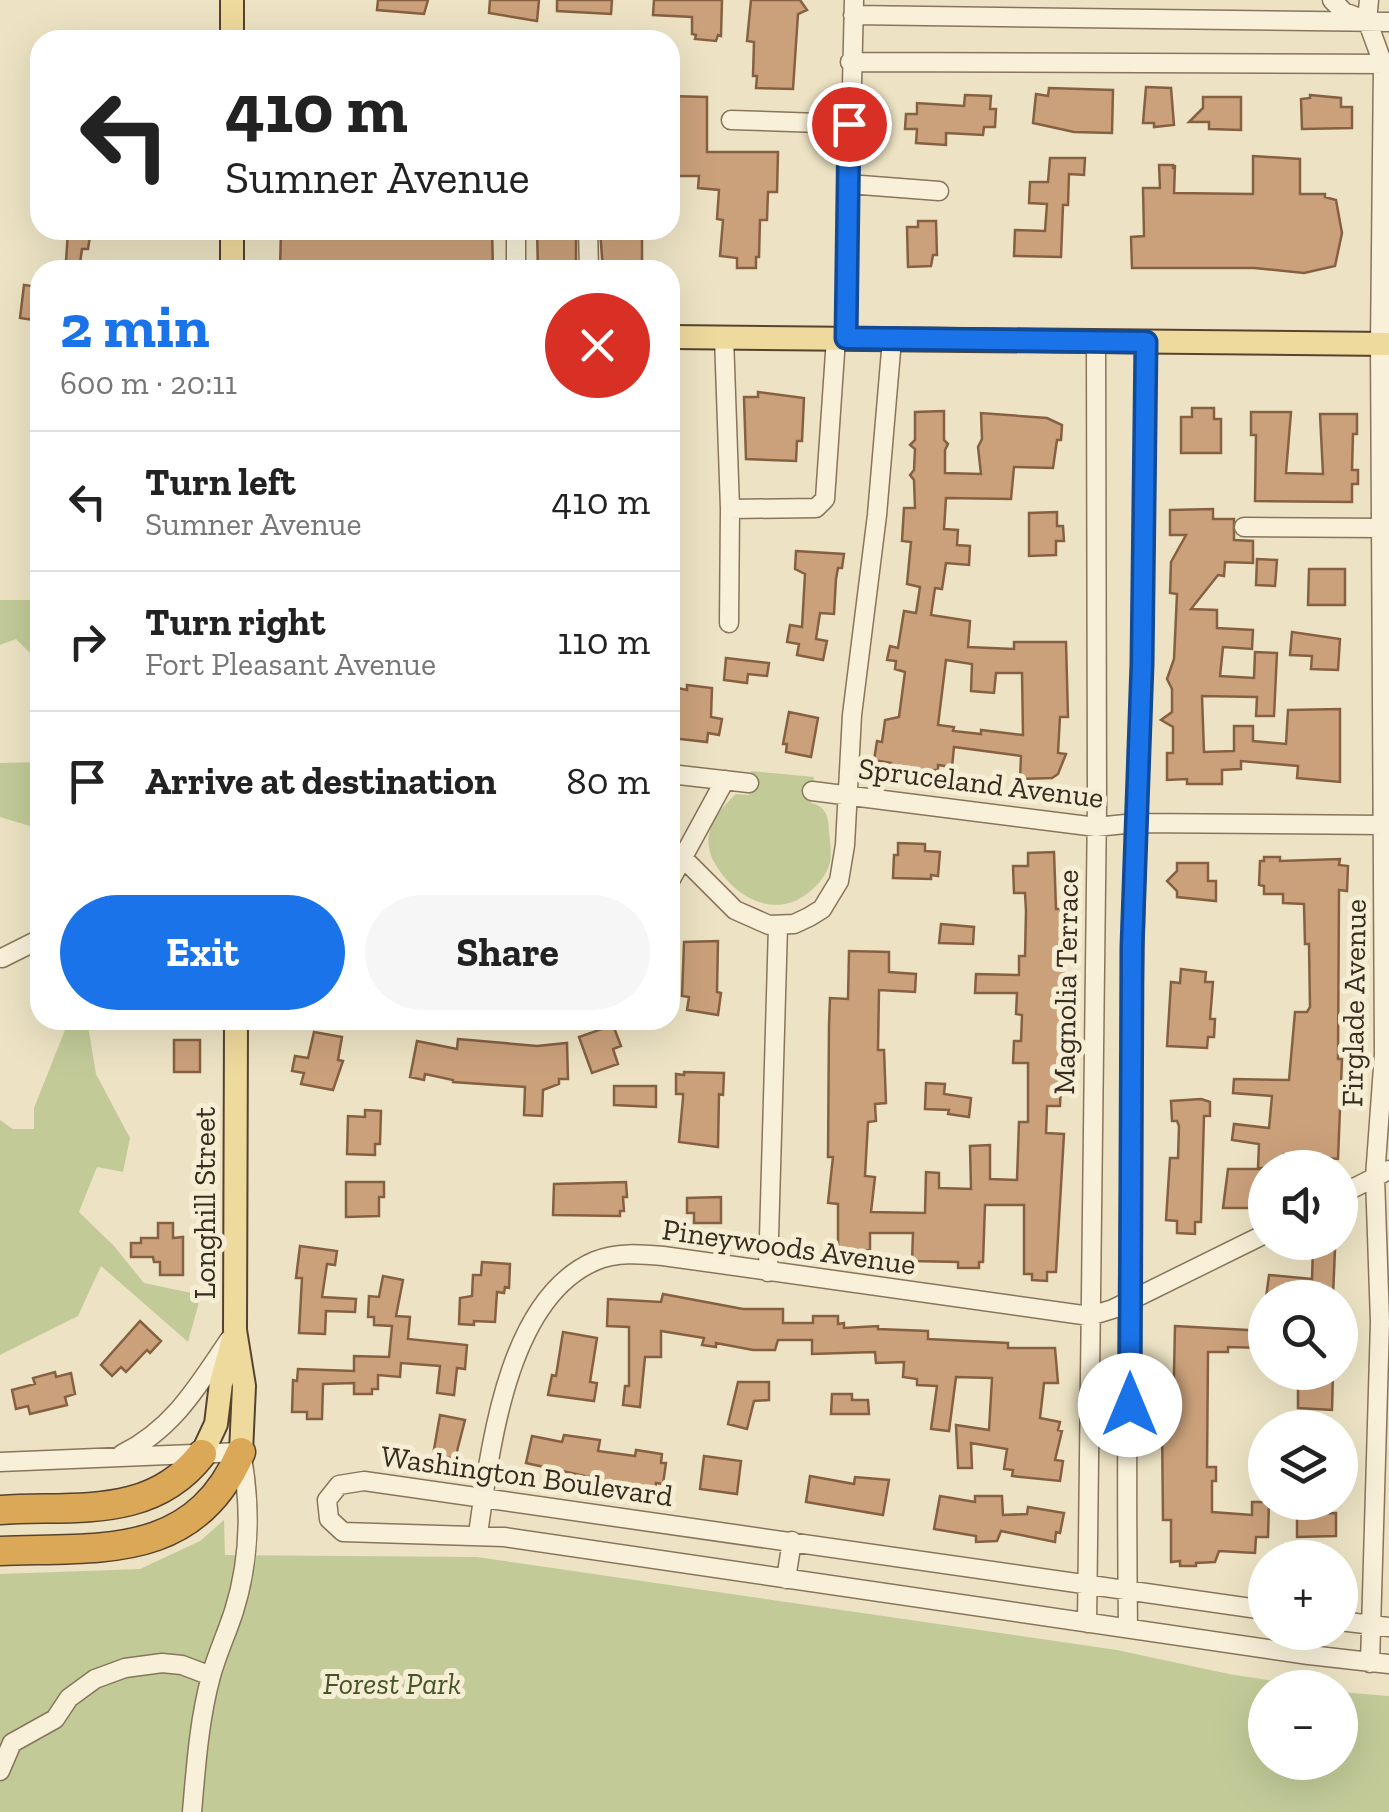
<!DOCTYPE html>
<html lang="en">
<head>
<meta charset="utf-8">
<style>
	:root { --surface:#fff; --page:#f6f6f6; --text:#222; --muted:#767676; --line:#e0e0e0; --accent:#1a73e8 }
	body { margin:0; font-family:"Zilla Slab",serif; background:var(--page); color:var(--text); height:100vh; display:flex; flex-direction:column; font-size:38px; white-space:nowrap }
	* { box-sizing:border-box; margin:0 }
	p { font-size:32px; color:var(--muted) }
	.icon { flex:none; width:55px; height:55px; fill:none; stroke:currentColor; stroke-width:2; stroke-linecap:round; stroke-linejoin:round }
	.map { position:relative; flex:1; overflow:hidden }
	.sheet { position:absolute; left:30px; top:260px; width:650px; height:770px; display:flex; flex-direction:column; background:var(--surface); border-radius:30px; box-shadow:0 10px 40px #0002 }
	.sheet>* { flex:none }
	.top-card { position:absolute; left:30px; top:30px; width:650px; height:210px; border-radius:30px; box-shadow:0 10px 40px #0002; background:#fff; color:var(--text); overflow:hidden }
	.fabs { position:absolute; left:1248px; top:1150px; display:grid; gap:20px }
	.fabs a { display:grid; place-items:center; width:110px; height:110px; border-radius:50%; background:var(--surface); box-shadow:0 10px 40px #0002; font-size:50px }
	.pin { position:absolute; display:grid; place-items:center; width:85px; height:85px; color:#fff; margin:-42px; border:5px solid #fff; border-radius:50%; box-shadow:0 2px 10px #0007 }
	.me { position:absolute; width:110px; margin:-55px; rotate:0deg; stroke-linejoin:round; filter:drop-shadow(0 0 8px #0008) }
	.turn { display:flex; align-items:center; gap:35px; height:210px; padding:0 30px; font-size:45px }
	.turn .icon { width:130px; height:130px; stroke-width:2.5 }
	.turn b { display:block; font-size:70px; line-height:85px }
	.round { display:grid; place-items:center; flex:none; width:105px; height:105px; border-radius:52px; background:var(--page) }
	.overview { display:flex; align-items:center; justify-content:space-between; height:170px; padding:0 30px }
	h1 { font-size:60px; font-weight:700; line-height:75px; color:var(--accent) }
	.button { display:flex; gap:20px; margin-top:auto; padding:20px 30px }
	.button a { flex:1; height:115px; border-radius:60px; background:var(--accent); color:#fff; font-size:40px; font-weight:700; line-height:115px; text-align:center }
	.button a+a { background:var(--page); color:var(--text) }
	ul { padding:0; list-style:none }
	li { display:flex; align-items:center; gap:30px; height:140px; padding:0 30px; border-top:2px solid var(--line) }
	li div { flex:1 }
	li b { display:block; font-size:38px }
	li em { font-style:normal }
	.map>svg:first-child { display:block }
	.green { fill:#c2cb98 }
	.building { fill:#cba17b; stroke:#866141; stroke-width:2.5; fill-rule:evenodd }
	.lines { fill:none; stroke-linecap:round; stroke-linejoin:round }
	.minor-casing { stroke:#88755b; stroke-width:21 }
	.major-casing { stroke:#56432f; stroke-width:26 }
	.highway-casing { stroke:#56432f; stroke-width:31 }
	.minor { stroke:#f8f0d8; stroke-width:18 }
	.major { stroke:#efda9d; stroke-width:22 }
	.highway { stroke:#daa857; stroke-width:28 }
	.route-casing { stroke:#114b97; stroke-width:25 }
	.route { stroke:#1a73e8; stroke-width:18 }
	.labels { text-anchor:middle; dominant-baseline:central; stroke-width:10; stroke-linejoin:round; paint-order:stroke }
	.street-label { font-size:30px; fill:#382c1f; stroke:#f5edd4 }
	.park-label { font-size:30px; font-style:italic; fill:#465426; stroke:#f5edd4 }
</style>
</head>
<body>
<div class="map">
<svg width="1389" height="1812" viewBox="0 0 1389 1812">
	<rect width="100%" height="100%" fill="#ede3c4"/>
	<path class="green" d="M0 600H40V663L16 639 0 645Z
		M40 762V829L0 817V763Z
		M751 771 814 777 811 803C826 806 829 817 829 832 830 841 832 854 830 862 827 875 817 886 808 893 773 921 731 895 713 860 700 833 717 812 736 794L749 795Z
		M69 1020H87L96 1074 130 1138 123 1172 97 1167 79 1212 114 1246 144 1283 201 1295 188 1342 101 1266 78 1316 0 1355V1120L13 1129H34V1108Z
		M224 1520 225 1555 477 1557 1117 1650 1229 1674 1312 1687 1265 1688V1762H1340V1692L1389 1696V1812H0V1574L140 1569 200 1541Z"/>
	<path class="building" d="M378 0H428L424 14 377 10Z
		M490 0H539L537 21 489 13Z
		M557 0H612L611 14 557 11Z
		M654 0H722L721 36 718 35 716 41 695 39 696 35 692 34V17L653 15Z
		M751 0H800L807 10 798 14 793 89 756 88 757 76H753L754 42 747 41Z
		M1146 87 1171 88 1174 125 1154 127V123H1143Z
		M1049 88 1113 90 1112 133 1074 132 1033 123 1036 94 1048 96Z
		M965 95 991 96 990 109H996L995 127H984L983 135 946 133V145L916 143 917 129H905L906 114H917V103L964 106Z
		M1310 95 1341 98V107H1352V128L1302 129 1301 99 1310 98Z
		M670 96 707 97V152H778L777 192H768L767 220H760L759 257H756V268H737V258L720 256 723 220 717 219 719 190 698 188 699 176H670Z
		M1203 97H1241V130L1209 129V122H1189L1203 108Z
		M1253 156 1300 159V194H1325V197L1336 200 1342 233 1335 266 1304 273 1254 268H1132L1131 237 1144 236 1143 188H1160L1159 165H1173V169L1175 165 1174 193 1253 194Z
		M1050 158H1085L1084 175 1069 174 1068 205H1063L1061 257 1014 256 1015 230 1045 231 1047 204 1029 203 1030 182H1048Z
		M918 221H936L937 255H933L931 266 908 267 907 227H918Z
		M68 230H91L88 249H82L80 263 66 262Z
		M281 230H492L493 270H280Z
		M537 230H576V269L538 270Z
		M600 230H642V265H635V270H603Z
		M24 285 40 287V321L20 318Z
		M758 392 804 398 802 441H797L796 461 746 459 744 397H758Z
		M1192 408H1214V419H1221V453H1181V417H1192Z
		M944 411V440L948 444 945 450V473L981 474 978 447 982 439 981 413 1047 418 1062 425 1061 440H1057L1053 468 1014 467 1011 499 946 498 944 529 958 530 957 545 970 546 969 565 946 563 942 589 935 588 931 615 970 621 968 647 1014 649V642H1066L1068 717H1060L1058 753 1066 754 1058 774 1052 778 1020 779 1021 756 954 747 952 767 938 765V770H904L890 767 891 763 874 760 877 741 882 742 885 720 899 717 905 672 895 669 896 661 887 660 890 646 898 648 904 611 916 613 920 587 907 584 911 542 902 541 904 508H915L914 480 910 475 914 470 915 449 910 445 915 440V412ZM946 660 972 664 971 691 994 693 996 673H1022L1023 735 981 730V734L953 731 954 727 938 725Z
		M1251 412H1291L1286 473 1323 474 1320 414H1357V434H1353L1352 470H1358V484H1352V502L1255 501 1256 435H1251Z
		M1213 509V519H1234V540L1253 541V563L1225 562 1224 576 1218 575 1191 609 1217 610V628L1253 630 1252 649 1223 647 1220 676 1254 678 1255 652 1277 653 1274 716H1256L1257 697 1202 696 1204 752 1234 751V726H1253V741L1286 744 1288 710 1340 709V782L1297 778 1298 766 1241 761V769L1222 770V784H1187V779L1167 780V753H1173V727L1161 720 1172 712V689L1167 679 1174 659 1177 594 1170 593 1171 562 1186 535H1170V510Z
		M1057 512V526H1063L1064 541H1056V555L1029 556V513Z
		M796 551 844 554 842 568H838L836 579 834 614 820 613 816 639 827 641 823 660 797 655 799 644 787 642 790 625 802 627 805 574 795 569Z
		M1257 559 1277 560 1275 586 1256 585Z
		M1309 569H1345V605H1308Z
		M1292 632 1340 639 1338 670 1311 669 1312 656 1290 655Z
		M726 658 769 663 767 676 748 674 747 683 724 680Z
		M687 685 712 688 711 717 722 719 719 735 708 733 707 742 671 738 678 688 687 690Z
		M789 712 818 718 811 757 786 752 787 744H783Z
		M898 843 925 844V851L940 852 938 876 931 875V879L893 878 894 855H898Z
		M1054 852 1056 909H1064L1063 1040 1060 1106H1047L1046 1133 1064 1134 1056 1272H1047V1281L1032 1280V1274H1024V1205H985L983 1262H979V1268H958V1262L912 1261 913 1233H870V1250L838 1251V1204L828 1203 833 1157H828L829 1025 830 998 848 999 849 951 889 952V972L916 974 915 992 879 990 878 1050H884L886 1103 875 1104 876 1121 868 1122 865 1176 875 1177 871 1212 925 1213 926 1172 939 1173V1188L971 1189 970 1146 990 1145V1179L1017 1180 1019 1122H1028V1063H1013L1014 1041H1021L1022 1015 1016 1014 1017 993H975L976 974 1019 975V956H1025L1026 911 1025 893H1014L1013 866H1028V853Z
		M1264 857H1280V861L1340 859 1339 865 1348 866 1347 891 1339 890 1338 1059H1342L1338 1159 1284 1154 1283 1168H1258L1259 1144 1232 1140 1234 1124 1269 1128 1272 1096 1233 1093 1234 1079 1289 1080 1295 1012H1307L1310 1007 1309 944H1305L1304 904 1283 903V894H1264V886L1259 885 1260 861H1264Z
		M1177 863H1208V881H1216V901L1177 897V891L1167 881 1177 871Z
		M941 924 974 927 973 944 939 943Z
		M718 941 717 992 721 993 718 1015 687 1010 689 997 682 996 684 942Z
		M1181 969 1206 972 1205 982H1213L1210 1019H1215L1214 1037H1208L1207 1048 1167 1046 1171 982 1180 983Z
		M613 1025 621 1046 613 1049 618 1064 592 1073 579 1037Z
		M314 1032 342 1037 338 1060 343 1061 333 1090 301 1084 304 1073 292 1071 295 1056 308 1058Z
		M458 1039 537 1046 567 1043 568 1079H559V1084L543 1090 542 1116 524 1115 525 1087 453 1082V1080L425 1074 424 1080 410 1077 417 1041 457 1049Z
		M174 1040H200V1072H174Z
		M684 1072 724 1073 723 1095 719 1094 718 1147 679 1142 683 1098V1094H676V1074L684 1075Z
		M926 1083 945 1084 944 1094 971 1098 969 1117 948 1114 949 1110 925 1109Z
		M614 1086H656V1107L614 1105Z
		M1201 1099 1210 1102V1116H1204L1201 1222H1195V1234L1177 1233V1221L1166 1220 1170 1158H1178L1179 1126 1177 1121H1172L1171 1101Z
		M365 1110 381 1111 380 1144H375V1155L347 1154 348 1116 365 1117Z
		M1228 1169H1265V1194L1252 1193V1208H1223Z
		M346 1182H384V1197H379V1216L346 1217Z
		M626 1182 627 1197H623L624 1211H620V1216L553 1215 554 1184Z
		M721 1197V1223H694V1213H687V1198Z
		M158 1223H173V1238L183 1237V1275H160V1262H154L153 1257H131V1243H141V1238H158Z
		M300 1246 337 1251 335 1265 327 1264 322 1297 356 1299 355 1312 326 1311 325 1334 299 1333 302 1278H296Z
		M1313 1248 1335 1249 1333 1296 1290 1294 1289 1298H1266L1269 1275 1312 1279Z
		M482 1262 510 1264 509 1288 505 1287 504 1293 497 1292 495 1322 474 1321V1325L459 1324 460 1298 472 1296 473 1275H481Z
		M383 1276 403 1280 396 1316 410 1317 408 1339 467 1345 465 1369 457 1368 454 1395 437 1393 440 1366 401 1363 400 1377 378 1375V1389H372V1394H354V1383L323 1384 322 1419H307V1412H292L293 1380 297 1381 298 1369 354 1371V1356L389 1357 392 1326 374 1325V1317H368L369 1296 379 1297Z
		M663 1294 743 1309H783V1323H813V1316H838V1324L844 1323V1328L878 1326V1329L928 1331V1339L1008 1343V1348H1055L1058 1383H1044L1040 1418 1060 1422 1058 1430 1062 1431 1055 1460 1063 1461 1060 1481 1012 1476 1013 1470 1004 1469 1007 1449 971 1443 972 1468H958L956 1425 989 1430 992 1378 956 1377 949 1431 931 1429 937 1386 917 1385V1379L903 1377 904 1362 876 1363 875 1352 812 1354V1340H778L775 1350H753L716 1343V1347L702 1345 704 1338 661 1331V1357H645L640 1407 623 1405 625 1386H629V1327L607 1326 608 1299 661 1302Z
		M140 1321 161 1341 150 1353 147 1350 126 1372 121 1367 112 1376 101 1365Z
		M1175 1326 1265 1331V1348L1228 1347V1352H1208L1207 1467H1216V1481H1212V1512L1252 1515V1502H1269L1268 1537H1256L1255 1553 1219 1551 1215 1562 1196 1563V1566H1180V1561L1171 1562V1520H1163L1162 1423H1171L1173 1420Z
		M563 1332 597 1338 590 1382 597 1383 594 1401 548 1395 552 1375 556 1376Z
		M55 1372 56 1377 71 1373 75 1394 65 1397 67 1405 30 1414 28 1406 16 1409 12 1390 35 1384 33 1378Z
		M1298 1372H1333L1332 1410 1298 1408Z
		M738 1382H769V1400L754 1401 747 1429 728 1424Z
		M832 1394H852V1400H868L869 1414H831Z
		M440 1415 465 1420 455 1459 433 1455Z
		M564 1435 600 1440 598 1451 635 1456 636 1450 662 1454 661 1463H666L663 1484 656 1483 655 1490 630 1486 526 1463 532 1436 562 1442Z
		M704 1456 741 1461 737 1494 700 1489Z
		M810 1476 854 1484 855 1477 889 1480 883 1515 806 1502Z
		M940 1496 975 1502V1496H1002L1003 1515 1027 1514 1028 1507 1064 1513 1060 1533 1056 1532 1055 1542 1001 1531 997 1541 976 1542V1536L934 1529Z
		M1336 1513V1536L1297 1537V1514Z"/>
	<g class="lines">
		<g class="minor-casing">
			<path id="minor" d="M1332 0 1344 12 1357 17
				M853 15 1389 22
				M1367 20 1383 64 1380 344 1384 1054 1375 1177 1380 1322 1370 1663
				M1367 20 1369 0
				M850 62 1389 64
				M731 120 849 124
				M848 184 939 191
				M588 230 589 270
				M516 270V230
				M724 337 730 509
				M846 338 854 0
				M1244 527 1382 528
				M729 623 730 509 816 508 825 499 836 338
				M670 774 749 783
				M812 791 1096 827 1135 823 1384 825
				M684 859 735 910 769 925 794 924 809 917 822 909 839 881 845 845 852 715 877 515 892 339
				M670 881 725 780
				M2 958 40 939
				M1340 1195 1389 1170
				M768 1272 778 926
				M122 1454C173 1429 198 1386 229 1340
				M0 1462 241 1452C251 1504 250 1560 234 1611 227 1633 217 1654 211 1676 199 1720 196 1766 192 1812
				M478 1534C490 1451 506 1299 595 1261 616 1252 640 1254 663 1256L1090 1316 1113 1309 1265 1234
				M786 1579 792 1541
				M1265 1610 364 1481 339 1485 327 1500 329 1519 343 1532 504 1537 1309 1655 1389 1664
				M1340 1621 1389 1627
				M1087 1623 1097 804 1096 342
				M1128 1628C1123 1200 1141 771 1147 342
				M0 1771 12 1743 55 1719 69 1698 95 1679 125 1668 162 1663 182 1665 211 1676"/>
		</g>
		<g class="major-casing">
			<path id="major" d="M232 40V0
				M232 230V270
				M670 337 1389 344
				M236 1020 235 1330 244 1386 241 1452
				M202 1454 216 1424 221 1383 233 1339"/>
		</g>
		<g class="highway-casing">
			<path id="highway" d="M0 1510C76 1505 151 1520 202 1454
				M0 1551C100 1547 194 1561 241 1452"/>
		</g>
		<use href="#minor" class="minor"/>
		<use href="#major" class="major"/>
		<use href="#highway" class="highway"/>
	</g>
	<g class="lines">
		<g class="route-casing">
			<path id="route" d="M849 124 846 338 1146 342 1142 664 1132 947 1130 1405"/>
		</g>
		<use href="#route" class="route"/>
	</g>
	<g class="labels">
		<g class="street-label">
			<text transform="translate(981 783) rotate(7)">Spruceland Avenue</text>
			<text transform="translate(1066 982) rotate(-89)">Magnolia Terrace</text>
			<text transform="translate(1354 1003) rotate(-89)">Firglade Avenue</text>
			<text transform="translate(205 1203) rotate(-90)">Longhill Street</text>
			<text transform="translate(789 1247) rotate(8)">Pineywoods Avenue</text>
			<text transform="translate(527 1476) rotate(8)">Washington Boulevard</text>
		</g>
		<g class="park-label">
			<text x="392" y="1684">Forest Park</text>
		</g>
	</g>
</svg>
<div class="fabs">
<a><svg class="icon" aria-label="sound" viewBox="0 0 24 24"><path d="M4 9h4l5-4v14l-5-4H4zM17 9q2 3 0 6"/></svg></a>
<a><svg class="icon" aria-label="search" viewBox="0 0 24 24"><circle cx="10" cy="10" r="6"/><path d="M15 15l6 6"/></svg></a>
<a><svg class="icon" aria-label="layers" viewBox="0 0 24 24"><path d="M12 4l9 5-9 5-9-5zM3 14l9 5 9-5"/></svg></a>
<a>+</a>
<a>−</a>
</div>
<div class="pin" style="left:849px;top:124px;background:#d93025"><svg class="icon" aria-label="arrive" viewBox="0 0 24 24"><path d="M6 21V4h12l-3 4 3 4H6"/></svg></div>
<svg class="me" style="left:1130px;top:1405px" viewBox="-20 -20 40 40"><circle r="19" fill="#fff"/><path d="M0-13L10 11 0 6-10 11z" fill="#1a73e8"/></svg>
<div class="top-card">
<div class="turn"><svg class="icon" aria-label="left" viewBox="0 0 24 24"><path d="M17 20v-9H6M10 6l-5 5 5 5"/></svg><div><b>410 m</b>Sumner Avenue</div></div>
</div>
<section class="sheet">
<div class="overview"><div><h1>2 min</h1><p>600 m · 20:11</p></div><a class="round" style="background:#d93025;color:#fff"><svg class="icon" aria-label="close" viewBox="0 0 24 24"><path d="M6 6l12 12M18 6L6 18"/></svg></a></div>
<ul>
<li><svg class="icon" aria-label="left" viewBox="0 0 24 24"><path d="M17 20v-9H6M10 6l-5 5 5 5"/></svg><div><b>Turn left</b><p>Sumner Avenue</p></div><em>410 m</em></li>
<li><svg class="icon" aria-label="right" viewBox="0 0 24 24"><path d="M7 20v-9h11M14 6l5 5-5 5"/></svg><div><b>Turn right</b><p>Fort Pleasant Avenue</p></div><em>110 m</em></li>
<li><svg class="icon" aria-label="arrive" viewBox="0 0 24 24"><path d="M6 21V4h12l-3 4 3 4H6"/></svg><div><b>Arrive at destination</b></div><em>80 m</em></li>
</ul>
<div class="button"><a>Exit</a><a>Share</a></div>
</section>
</div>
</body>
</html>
